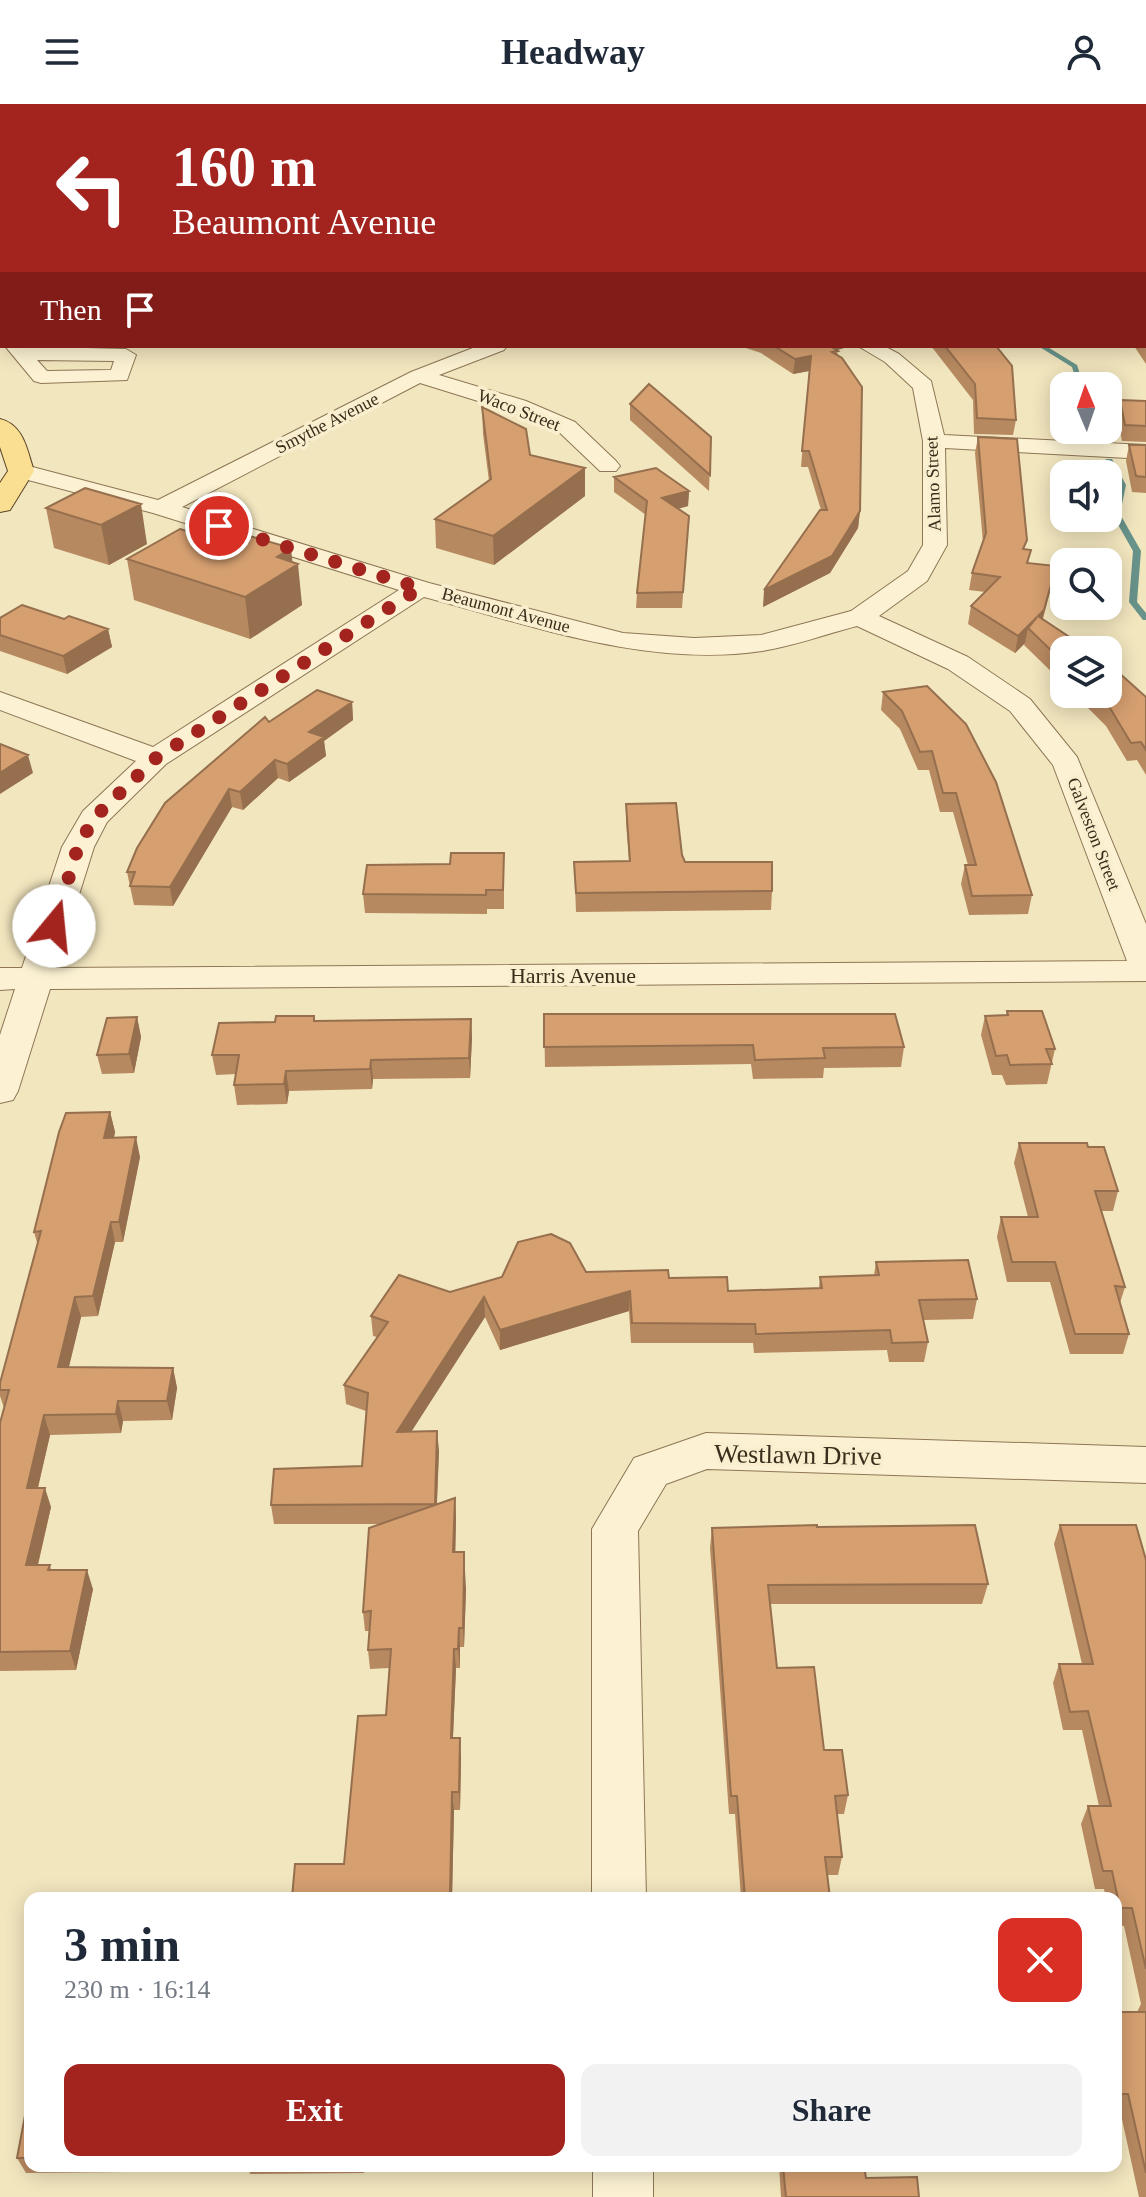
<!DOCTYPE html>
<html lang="en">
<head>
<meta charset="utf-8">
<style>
	:root { --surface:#fff; --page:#f2f2f3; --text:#1f2937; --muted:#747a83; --accent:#a3241e }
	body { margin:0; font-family:"Times New Roman",serif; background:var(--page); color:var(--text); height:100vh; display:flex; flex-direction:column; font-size:30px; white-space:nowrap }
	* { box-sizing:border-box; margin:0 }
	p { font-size:26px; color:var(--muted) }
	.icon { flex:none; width:44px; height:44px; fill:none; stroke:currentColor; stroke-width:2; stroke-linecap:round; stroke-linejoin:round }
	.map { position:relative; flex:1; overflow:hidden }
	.drawer { position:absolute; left:24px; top:1788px; width:1098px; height:280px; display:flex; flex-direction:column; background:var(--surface); border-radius:16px; box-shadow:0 4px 20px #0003 }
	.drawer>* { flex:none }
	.top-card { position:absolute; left:0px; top:0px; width:1146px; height:244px; box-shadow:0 4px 20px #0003; background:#a3241e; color:#fff; overflow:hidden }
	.needle { width:52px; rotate:358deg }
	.fabs { position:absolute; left:1050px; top:268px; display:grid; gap:16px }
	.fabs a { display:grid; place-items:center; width:72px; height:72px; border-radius:16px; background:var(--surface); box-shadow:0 4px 20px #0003; font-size:40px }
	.pin { position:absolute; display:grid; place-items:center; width:68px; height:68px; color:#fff; margin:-34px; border:4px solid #fff; border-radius:50%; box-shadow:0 2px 8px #0007 }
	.me { position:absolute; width:88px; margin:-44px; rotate:17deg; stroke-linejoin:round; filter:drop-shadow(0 0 6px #0008) }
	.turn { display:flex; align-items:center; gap:28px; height:168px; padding:0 40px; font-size:36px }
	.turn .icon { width:104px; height:104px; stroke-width:2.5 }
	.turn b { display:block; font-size:56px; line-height:68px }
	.then { display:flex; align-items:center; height:76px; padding:0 40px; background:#0003; gap:16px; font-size:30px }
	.round { display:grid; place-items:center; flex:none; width:84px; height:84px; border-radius:16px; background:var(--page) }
	.overview { display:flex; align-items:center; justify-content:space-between; height:136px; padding:0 40px }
	h1 { font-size:48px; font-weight:800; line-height:60px }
	.action { display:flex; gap:16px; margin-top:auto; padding:16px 40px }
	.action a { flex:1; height:92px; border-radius:16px; background:var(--accent); color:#fff; font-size:32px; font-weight:800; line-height:92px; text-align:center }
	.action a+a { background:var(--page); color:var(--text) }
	header { display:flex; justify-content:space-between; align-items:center; height:104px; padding:0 40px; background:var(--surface); font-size:36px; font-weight:800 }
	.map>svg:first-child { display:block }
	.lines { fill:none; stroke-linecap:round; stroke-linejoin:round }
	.stream { fill:#68938a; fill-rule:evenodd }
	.minor-casing { stroke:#8d7655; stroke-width:2 }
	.major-casing { stroke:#5a432a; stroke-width:2 }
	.minor { fill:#fcf2d3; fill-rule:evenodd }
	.major { fill:#fadf92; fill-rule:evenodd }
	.wall { fill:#b78960 }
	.shaded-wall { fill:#956f4e }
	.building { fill:#d59f70; stroke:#956f4e; stroke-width:2 }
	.route { stroke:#a3241e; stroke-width:14; stroke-dasharray:0 25.2 }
	.labels { text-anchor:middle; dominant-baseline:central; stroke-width:7; stroke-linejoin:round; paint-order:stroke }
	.far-street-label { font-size:18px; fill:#3b2c1b; stroke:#f9efcf }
	.street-label { font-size:22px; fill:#3b2c1b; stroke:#f9efcf }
	.near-street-label { font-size:26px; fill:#3b2c1b; stroke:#f9efcf }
</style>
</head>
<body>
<header><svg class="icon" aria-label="menu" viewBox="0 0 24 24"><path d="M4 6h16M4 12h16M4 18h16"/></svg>Headway<svg class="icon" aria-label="person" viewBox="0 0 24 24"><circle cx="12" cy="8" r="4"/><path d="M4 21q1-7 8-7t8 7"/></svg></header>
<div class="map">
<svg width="1146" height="2093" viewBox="0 0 1146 2093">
	<rect width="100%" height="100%" fill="#f2e6be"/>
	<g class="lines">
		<path class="stream" d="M473 0H477L478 2H474Z
			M1038 242H1046L1077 261 1084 282H1078L1072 263Z
			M1091 326H1099L1102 336H1096Z
			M1106 355H1112L1126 381 1120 410 1141 447 1137 498 1146 509V516H1143L1129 498 1133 447 1112 410 1118 381 1105 357Z"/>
		<g class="minor-casing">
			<path id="minor" d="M570 0H586L587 2H571Z
				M1144 50H1146V60H1144Z
				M1144 114H1146V127H1144Z
				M0 206 2 207V220L0 219Z
				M5 242 126 245 136 251 127 276 41 279 34 277ZM37 256 114 257 111 266 47 267Z
				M478 242H507L504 246 439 271 526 297 575 318 616 357 620 362 616 367H600L559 328 510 307 420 279 182 403 429 479 623 529 694 534 761 531 851 507 908 467 923 441V337L913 284 885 258 858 242H884L899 250 931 277 944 331 1146 341V355L945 344 947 441 927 477 879 512 968 553 1030 595 1077 653 1146 820V877L50 885 18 987 13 996 0 999V931L15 885 0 886V864H22L62 743 83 707 136 657 0 606V588L153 643 399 486 153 409 13 372 9 367 13 362 21 360 158 396 411 268ZM424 493C534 522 647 564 762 547 794 542 826 530 857 522L948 565 1010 607 1053 661 1127 857 56 864 94 743 107 718 166 660Z
				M706 1329 1146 1343V1379L707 1365 666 1380 638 1427 646 1794H592V1425L634 1354Z
				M593 2062H653V2093H593Z"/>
		</g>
		<g class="major-casing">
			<path id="major" d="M31 0H49L30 2Z
				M2 46V60L0 61V47Z
				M1144 95H1146V107H1144Z
				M0 98H2V110H0Z
				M0 315C24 321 27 346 34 367L10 406 0 408V379L8 367 0 343Z"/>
		</g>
		<use href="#minor" class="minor"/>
		<use href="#major" class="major"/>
	</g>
	<path class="wall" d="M2 179V200L0 190V182Z
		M1144 185 1146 188V260L1134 242H1144Z
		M740 242H851L837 246 860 407 858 424 830 469 763 503 821 406 808 363H801L809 267 793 270 761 249Z
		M931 242H996L1016 316 1013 331 974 330 973 296Z
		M1120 296 1146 297V338L1122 337 1117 311Z
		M630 300 711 333 709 387 630 316Z
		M482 303 530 351 585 364V392L494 461 436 444 435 415 489 377 483 330Z
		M978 333 1025 446H1031L1028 459 1052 479 1043 515 1064 546V580L1024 541 1025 539 1015 549 968 520 971 502 985 488 969 486 972 469 983 438 975 349Z
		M1129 341H1146V389L1132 388 1126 357Z
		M614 373 689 387 688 402 678 405 688 427 682 504H636L637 489 646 411 614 388Z
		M85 384 147 440 109 461 54 444 46 404Z
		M229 440 293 458 302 501 250 535 134 496 127 455Z
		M0 514 64 515 108 525 112 543 67 570 0 547Z
		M927 582 1032 791 1028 810 969 811 961 780 965 761H968L953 708H940L929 666H918L900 625 881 606 883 588Z
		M1074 590H1108L1146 593V671L1137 656 1127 657 1106 622Z
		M352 598 353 616 324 637 326 652 289 678 278 674 243 706 232 703 173 802 134 801 127 768 269 618Z
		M626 700 682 751 685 758 772 787 771 806 576 808 574 758 629 757 626 718Z
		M504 768V805H487V810L365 809 363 790Z
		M1007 907 1055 945 1047 980 1006 981 1002 971H992L981 931 985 912 1006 911Z
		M544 910 904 943 901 963 824 964 823 974 753 975 751 960 545 963Z
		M137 913 141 933 134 969 102 970 97 951Z
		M471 915 472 934 470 974 373 975 372 985 289 987 287 1000 237 1001 234 981 236 970 216 971 212 951 315 917Z
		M110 1008 115 1028 114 1034 140 1053 123 1138H115L98 1212 81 1213 69 1263 173 1264 177 1284 172 1316 123 1317 121 1329 50 1331 38 1384 51 1403 38 1461H50L51 1466 93 1485 76 1566 0 1567V1319L4 1304 0 1292V1279L38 1142 34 1128Z
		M1019 1039 1088 1043 1118 1087 1113 1107H1101L1125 1183 1120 1199 1129 1230 1123 1250H1070L1050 1178H1007L997 1133 1001 1113H1028L1014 1059Z
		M876 1158 977 1195 973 1215 923 1216 928 1238 924 1258H889L887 1246 754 1249 753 1239H631L629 1207 500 1246 485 1213 411 1327 439 1346 437 1400 455 1394 456 1414 455 1448 466 1485 464 1543H460V1564H456L453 1634 461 1653 460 1706H454L452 1794H292L344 1760 386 1611 389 1564 370 1565 368 1546 369 1527H365L363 1508 382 1420H274L271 1401 362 1362 366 1307 346 1300 344 1281 377 1233 373 1232 371 1212 450 1188 586 1168 669 1174 728 1187 819 1184 820 1173 874 1171Z
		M1060 1421 1146 1456V2093H1139L1120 2006H1116V1908H1137L1141 1900 1124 1822 1116 1821V1794H1106L1104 1785H1095L1081 1720 1088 1702H1099L1082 1626H1063L1053 1579 1059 1560H1082L1054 1440Z
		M817 1423 988 1480 982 1500H770L777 1564 824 1646 848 1691 844 1710H837L842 1753 838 1771H828L830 1794H741L735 1710H729L710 1444 712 1424Z
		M30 1985V2062H128L127 2068 26 2069 17 2054Z
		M248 2062H364V2069L250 2070Z
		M779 2062H864L866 2074 919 2093H781Z"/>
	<path class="shaded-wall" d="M816 0H850L847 2H809Z
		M820 242H851L819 251Z
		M811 252 809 267 793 270 795 255Z
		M585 364V392L494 461 493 432Z
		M689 387 688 402 661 409 662 394Z
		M141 400 147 440 109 461 101 421Z
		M860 407 858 424 830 469 763 503 764 486Z
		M291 444 293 463 298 460 302 501 250 535 245 493 277 453Z
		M1056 462 1052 479 1040 523 1038 512Z
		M1037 513 1028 524 1025 539 1015 549 1018 532Z
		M108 525 112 543 67 570 63 552Z
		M352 598 353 616 324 637 326 652 289 678 287 660 309 628Z
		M28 651 33 669 0 690V669Z
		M275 656 278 674 243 706 240 688Z
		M229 685 232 703 173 802 170 783Z
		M137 913 141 933 134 969 129 950Z
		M471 915 472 934 470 974 469 954Z
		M371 956 373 975 372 985 370 965Z
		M286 967 289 987 287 1000 284 980Z
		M110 1008 115 1028 109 1054 104 1034Z
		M136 1033 140 1053 123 1138 119 1118Z
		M111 1118 115 1138 98 1212 93 1192Z
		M630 1187 629 1207 500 1246V1226Z
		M75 1193 81 1213 64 1282 58 1263Z
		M484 1193 485 1213 399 1347 397 1328Z
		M173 1264 177 1284 172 1316 167 1297Z
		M118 1297 123 1317 121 1329 116 1310Z
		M44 1311 50 1331 33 1404 27 1384Z
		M437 1327 439 1346 436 1419 435 1400Z
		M45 1384 51 1403 33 1481 26 1461Z
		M455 1394 456 1414 455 1467 453 1448Z
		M464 1448 466 1485 464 1543 463 1524Z
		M87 1466 93 1485 76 1566 70 1547Z
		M459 1524 460 1543V1564L458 1545Z
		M454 1545 456 1564 452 1653 451 1634Z
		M460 1634 461 1653 460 1706 459 1688Z
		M452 1688 454 1706 452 1794H450Z"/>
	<path class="building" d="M86 0H120L119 2H84Z
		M492 0H550V2H493Z
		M605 0H816L809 2H605Z
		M974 0H1096L1098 2H975Z
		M1144 185 1146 188V241L1144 238Z
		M774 242H830L838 247 832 248 842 254 862 283 860 407 832 452 764 486 820 406H827L809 347H802L811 252 795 255Z
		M945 242H996L1012 262 1016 316 977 314 975 280Z
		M649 280 711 333 710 371 630 300Z
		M1120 296 1146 297V322L1125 321Z
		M482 303 526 325 530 351 585 364 493 432 435 415 491 375Z
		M978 333 1017 335 1027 436 1023 445 1031 446 1027 459 1056 462 1044 506 1038 512 1089 546H1064V559L1028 524 1037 513 1018 532 971 502 1000 473 972 469 986 429Z
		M1129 341H1146V373L1136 372Z
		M656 364 689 387 662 394 689 412 683 488 637 489 647 397 614 373Z
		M85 384 141 400 101 421 46 404Z
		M180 425 229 440 246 431 291 444 277 453 298 460 245 493 127 455Z
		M22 501 64 515 69 512 108 525 63 552 0 531V514Z
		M1108 559 1146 593V646L1141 638 1131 639 1110 604 1096 590H1108Z
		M927 582 966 620 996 678 1032 791 972 792 965 761H976L956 689H943L932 647 920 648 902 607 883 588Z
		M317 586 352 598 309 628 324 633 287 660 275 656 240 688 229 685 170 783 130 782 135 768H127L137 744 165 699 265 613 269 618Z
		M0 640 28 651 0 669Z
		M676 699 682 751 685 758H772V787L576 789 574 758 630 757 626 700Z
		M451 749H504L503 786H486V791L363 790 367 761 450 760Z
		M1007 907H1042L1055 945H1046L1052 960 1010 961 1007 951 996 952 985 912 1008 911Z
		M544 910H895L904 943 823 944 825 954 755 956 753 941 544 943Z
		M276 912H314V917L471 915 469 954 371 956 370 965 286 967 284 980 234 981 239 951H212L219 919 275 918Z
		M137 913 129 950 97 951 107 914Z
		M110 1008 104 1034 136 1033 119 1118H111L93 1192 75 1193 58 1263 173 1264 167 1297H118L116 1310 44 1311 27 1384H45L26 1461H50L48 1466H87L70 1547 0 1548V1319L9 1286H0V1279L41 1127 34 1128 59 1028 66 1009Z
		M1019 1039H1087L1088 1043H1104L1118 1087H1095L1125 1183 1115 1182 1129 1230H1075L1055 1158H1012L1001 1113H1038Z
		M551 1130 570 1139 586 1168 668 1166 669 1174 727 1173 728 1187 822 1184 820 1173 879 1171 876 1158 968 1156 977 1195 919 1196 928 1238 892 1239 890 1226 756 1230 755 1220 632 1219 630 1187 500 1226 484 1193 397 1328 437 1327 435 1400 271 1401 274 1365 362 1362 368 1289 344 1281 388 1218 371 1212 399 1171 450 1188 502 1173 518 1138Z
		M455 1394 453 1448H464V1466L463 1524H459L458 1545H454L451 1634H460L459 1688H452L450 1794H292L295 1760H344L358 1612 386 1611 391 1545 368 1546 371 1507 363 1508 369 1424Z
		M817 1421V1423L975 1421 988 1480 768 1481 777 1564 814 1563 824 1646H842L848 1691 835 1692 842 1753H825L830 1794H745L737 1692H731L712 1424Z
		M1060 1421H1136L1146 1456V1865L1132 1804H1120L1112 1767H1103L1088 1702H1111L1088 1607 1070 1608 1059 1560H1093Z
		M1116 1908H1146V2069L1128 1990H1116Z
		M30 1985V2054H17Z
		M783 2062H864L866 2074 917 2073 919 2093H786Z"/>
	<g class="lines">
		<path class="route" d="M54 822 78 743 94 714 156 654 420 484 219 422"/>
	</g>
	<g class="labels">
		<g class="far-street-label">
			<text transform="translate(519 306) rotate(21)">Waco Street</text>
			<text transform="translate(327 319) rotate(-27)">Smythe Avenue</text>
			<text transform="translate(933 380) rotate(-92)">Alamo Street</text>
			<text transform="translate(506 506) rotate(15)">Beaumont Avenue</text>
			<text transform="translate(1094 730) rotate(69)">Galveston Street</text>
		</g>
		<g class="street-label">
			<text x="573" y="871">Harris Avenue</text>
		</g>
		<g class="near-street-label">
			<text transform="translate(798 1351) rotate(1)">Westlawn Drive</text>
		</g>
	</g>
</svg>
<div class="fabs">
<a><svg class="needle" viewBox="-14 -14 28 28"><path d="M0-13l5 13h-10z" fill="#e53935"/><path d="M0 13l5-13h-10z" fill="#747a83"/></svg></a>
<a><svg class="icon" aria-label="sound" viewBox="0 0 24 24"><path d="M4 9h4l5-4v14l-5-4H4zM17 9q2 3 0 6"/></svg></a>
<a><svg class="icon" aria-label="search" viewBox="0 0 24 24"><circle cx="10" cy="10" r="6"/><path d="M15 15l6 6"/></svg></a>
<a><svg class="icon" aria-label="layers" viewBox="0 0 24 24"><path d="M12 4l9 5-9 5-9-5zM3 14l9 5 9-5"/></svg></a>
</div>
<div class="pin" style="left:219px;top:422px;background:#d93025"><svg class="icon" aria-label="arrive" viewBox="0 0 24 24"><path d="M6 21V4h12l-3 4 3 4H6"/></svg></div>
<svg class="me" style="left:54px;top:822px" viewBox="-20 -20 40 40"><circle r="19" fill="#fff"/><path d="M0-13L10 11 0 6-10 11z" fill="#a3241e"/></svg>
<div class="top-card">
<div class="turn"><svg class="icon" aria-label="left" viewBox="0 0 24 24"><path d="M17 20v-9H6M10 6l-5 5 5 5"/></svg><div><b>160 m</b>Beaumont Avenue</div></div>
<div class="then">Then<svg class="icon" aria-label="arrive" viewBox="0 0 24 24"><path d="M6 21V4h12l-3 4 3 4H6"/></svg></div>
</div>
<section class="drawer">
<div class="overview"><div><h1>3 min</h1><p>230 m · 16:14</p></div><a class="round" style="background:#d93025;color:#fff"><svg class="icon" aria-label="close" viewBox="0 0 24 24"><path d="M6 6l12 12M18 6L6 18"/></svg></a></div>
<div class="action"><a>Exit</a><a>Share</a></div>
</section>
</div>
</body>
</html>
